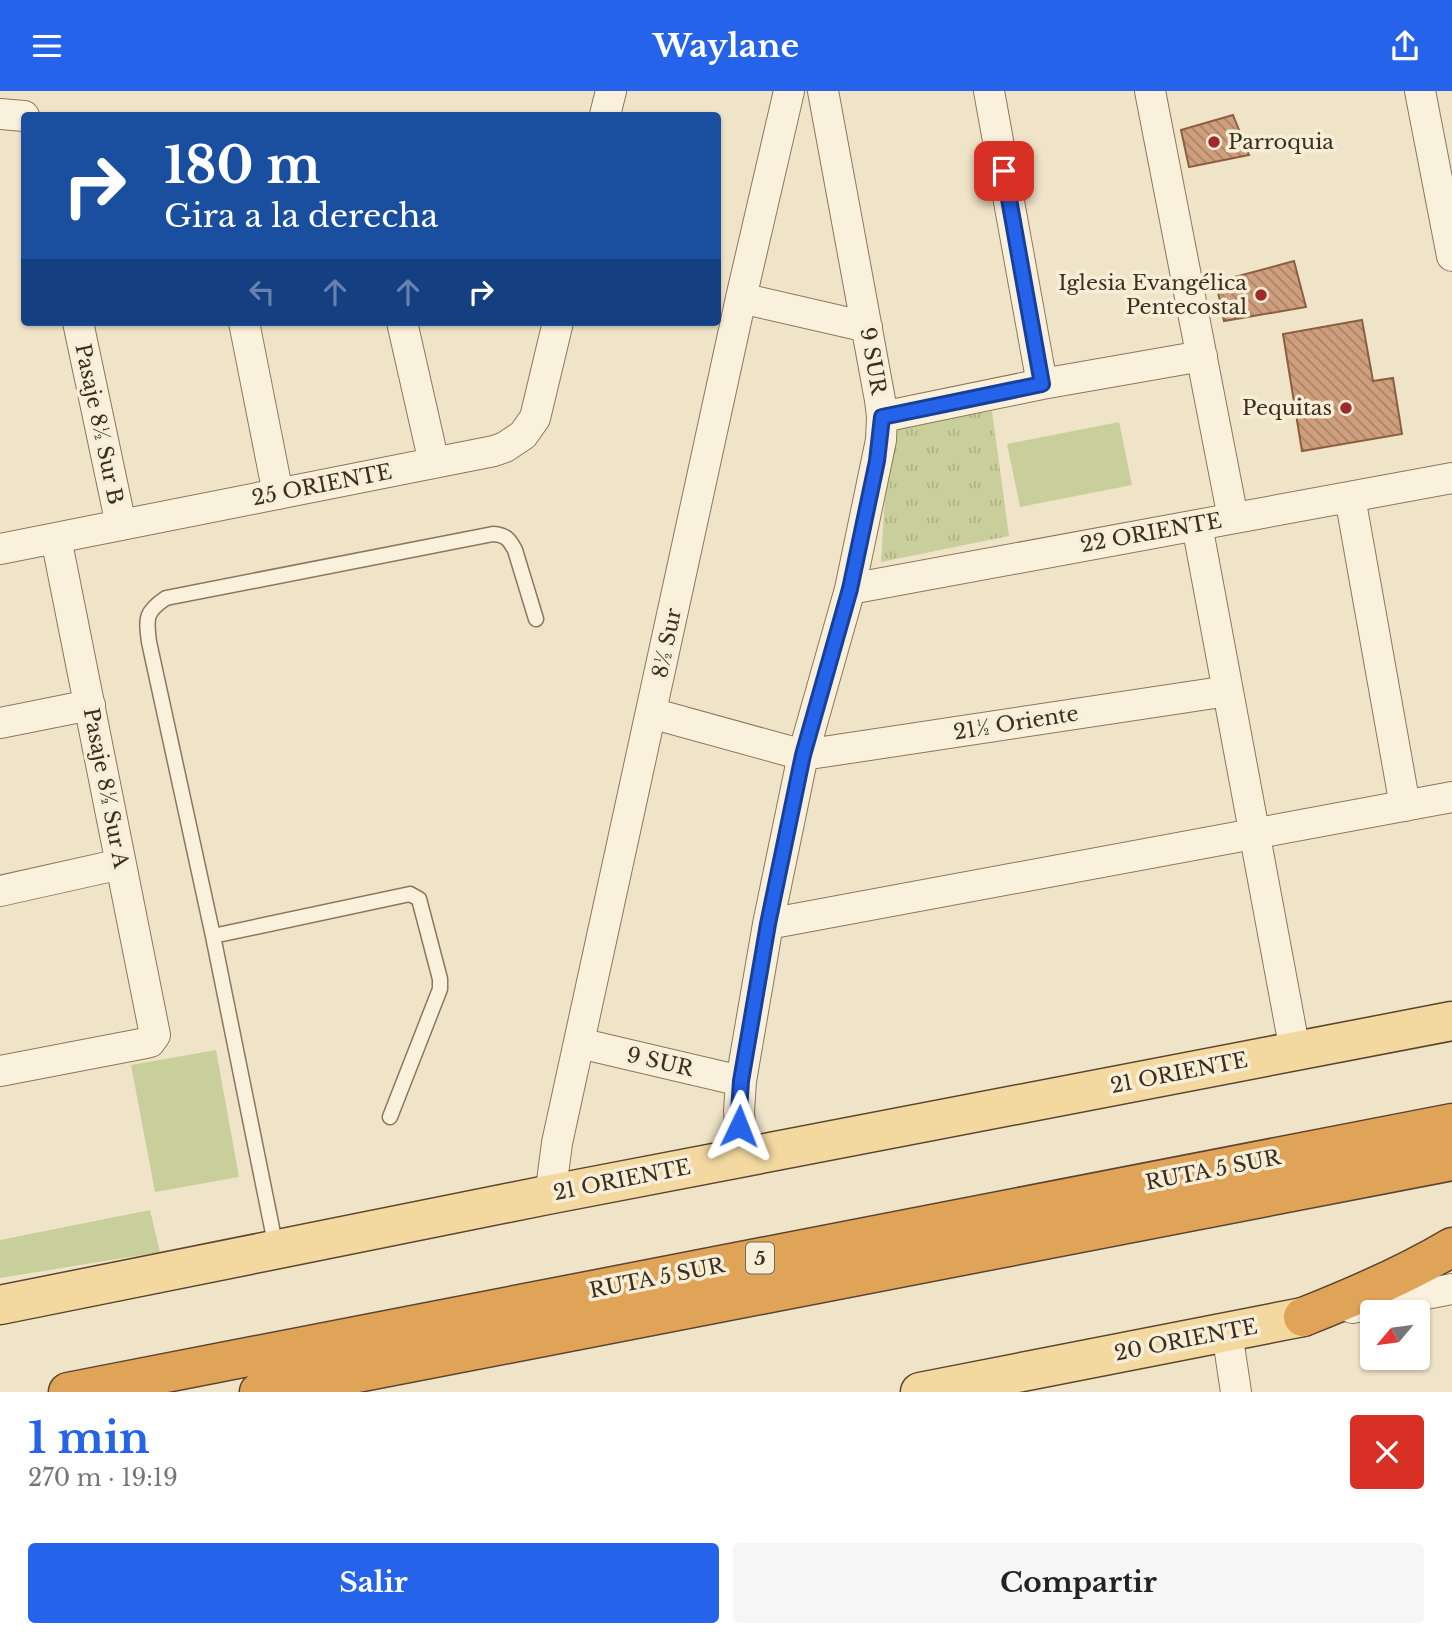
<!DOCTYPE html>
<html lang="es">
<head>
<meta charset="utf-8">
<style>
	:root { --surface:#fff; --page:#f6f6f6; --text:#222; --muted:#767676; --accent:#2563eb }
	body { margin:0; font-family:"Libre Baskerville",serif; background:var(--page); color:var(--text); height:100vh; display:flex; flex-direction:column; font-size:26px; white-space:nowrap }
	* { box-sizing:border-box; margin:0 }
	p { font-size:23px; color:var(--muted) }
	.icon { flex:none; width:38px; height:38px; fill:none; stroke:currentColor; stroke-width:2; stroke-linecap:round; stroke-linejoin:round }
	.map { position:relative; height:1301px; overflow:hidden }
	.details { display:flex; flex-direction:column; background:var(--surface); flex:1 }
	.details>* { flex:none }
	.top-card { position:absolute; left:21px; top:21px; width:700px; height:214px; border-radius:7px; box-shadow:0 2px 5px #0004; background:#1a4fa0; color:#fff; overflow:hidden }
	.needle { width:46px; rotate:241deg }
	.fabs { position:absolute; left:1360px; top:1209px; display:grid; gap:14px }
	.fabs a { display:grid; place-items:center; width:70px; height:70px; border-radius:7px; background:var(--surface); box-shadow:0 2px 5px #0004; font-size:35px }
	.pin { position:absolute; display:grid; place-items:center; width:60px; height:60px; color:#fff; margin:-30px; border-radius:14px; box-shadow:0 4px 10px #0006 }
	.me { position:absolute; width:77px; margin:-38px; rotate:2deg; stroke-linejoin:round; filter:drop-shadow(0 0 5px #0008) }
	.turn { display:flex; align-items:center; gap:24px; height:147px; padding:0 28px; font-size:32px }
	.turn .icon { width:91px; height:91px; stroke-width:2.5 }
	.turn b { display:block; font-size:49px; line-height:60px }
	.lanes { display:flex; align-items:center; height:66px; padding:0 28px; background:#0003; justify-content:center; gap:35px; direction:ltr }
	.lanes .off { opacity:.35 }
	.round { display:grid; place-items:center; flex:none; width:74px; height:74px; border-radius:7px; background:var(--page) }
	.head { display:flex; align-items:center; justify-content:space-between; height:119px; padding:0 28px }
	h1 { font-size:42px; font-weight:700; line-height:52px; color:var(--accent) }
	.primary-button { display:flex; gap:14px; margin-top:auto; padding:14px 28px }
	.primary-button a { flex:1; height:80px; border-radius:7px; background:var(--accent); color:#fff; font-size:28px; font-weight:700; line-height:80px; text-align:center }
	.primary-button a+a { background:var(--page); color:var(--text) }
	header { display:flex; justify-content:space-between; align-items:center; height:91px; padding:0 28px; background:var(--accent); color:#fff; font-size:32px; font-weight:700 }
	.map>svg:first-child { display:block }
	.grass { fill:#c9cf9b }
	.park { fill:url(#park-tufts) }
	.building { fill:url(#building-back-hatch); stroke:#8d5f41; stroke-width:2 }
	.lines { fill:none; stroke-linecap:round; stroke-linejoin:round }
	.lane-casing { stroke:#8d765c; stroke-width:17 }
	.street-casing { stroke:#8d765c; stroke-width:32 }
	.primary-casing { stroke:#5b4430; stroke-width:41 }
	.highway-casing { stroke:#5b4430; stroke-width:41 }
	.lane { stroke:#faf1dc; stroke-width:14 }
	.street { stroke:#faf1dc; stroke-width:30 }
	.primary { stroke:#f3d9a0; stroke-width:38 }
	.highway { stroke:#e0a458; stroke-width:38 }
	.route-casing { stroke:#184099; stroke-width:18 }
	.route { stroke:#2563eb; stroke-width:12 }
	.poi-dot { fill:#9e2a2b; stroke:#f7eed8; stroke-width:2.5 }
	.labels { text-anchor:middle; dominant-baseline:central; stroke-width:7; stroke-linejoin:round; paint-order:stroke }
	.shield { fill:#f7eed8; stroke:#756857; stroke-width:2 }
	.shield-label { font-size:19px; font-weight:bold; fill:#3d2e20 }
	.poi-label { font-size:21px; fill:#3d2e20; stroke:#f7eed8; text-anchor:end }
	.street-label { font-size:21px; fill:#3d2e20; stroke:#f7eed8 }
</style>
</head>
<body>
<header><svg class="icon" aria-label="menu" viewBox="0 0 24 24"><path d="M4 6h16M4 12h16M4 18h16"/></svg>Waylane<svg class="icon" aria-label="share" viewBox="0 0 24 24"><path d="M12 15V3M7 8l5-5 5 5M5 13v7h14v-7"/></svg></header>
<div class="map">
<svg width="1452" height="1301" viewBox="0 0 1452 1301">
	<defs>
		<pattern id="park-tufts" width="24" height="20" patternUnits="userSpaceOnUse" patternTransform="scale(1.75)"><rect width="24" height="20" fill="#c9cf9b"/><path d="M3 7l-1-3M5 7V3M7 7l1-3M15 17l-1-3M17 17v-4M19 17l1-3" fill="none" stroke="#aeb285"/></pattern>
		<pattern id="building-back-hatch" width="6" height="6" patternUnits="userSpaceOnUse" patternTransform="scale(1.75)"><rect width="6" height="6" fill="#cf9f7d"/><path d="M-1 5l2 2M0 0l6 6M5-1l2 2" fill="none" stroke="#a98266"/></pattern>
	</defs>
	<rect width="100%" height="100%" fill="#f0e4c8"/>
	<path class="grass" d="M1119 331 1132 394 1020 416 1007 353Z
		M216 959 239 1086 155 1101 131 974Z
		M150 1119 160 1161 0 1187V1149Z"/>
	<path class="park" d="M992 320 1009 445 881 471 889 338Z"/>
	<path class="building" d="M1233 24 1249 64 1189 76 1181 39Z
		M1294 170 1306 216 1224 230 1216 191Z
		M1362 229 1373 290 1393 287 1402 343 1302 360 1283 243Z"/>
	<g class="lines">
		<g class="lane-casing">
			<path id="lane" d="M213 845 410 803 419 808 440 888V898L390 1026
				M276 1157 213 845 149 551C146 527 145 521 166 507L493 443C506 444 509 448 515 459L536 528"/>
		</g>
		<g class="street-casing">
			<path id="street" d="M989 0 1042 293
				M1150 0 1233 427
				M1420 0 1452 165
				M0 23 24 25
				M605 24 611 0
				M741 207 867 236
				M78 231 121 434
				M244 231 278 403
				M402 231 434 372
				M882 326 1042 293 1202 265
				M1350 406 1405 715
				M1197 434 1295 960
				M0 458 494 360 505 356 523 344 535 327 558 231
				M850 498 1452 387
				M651 622 803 664 1228 600
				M0 632 90 614
				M0 800 121 773
				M768 833 1452 706
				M579 952 741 990
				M0 980 146 952 150 951 155 944 56 447
				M742 1067 739 1020 741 990 768 833 803 664 850 498 881 349 882 326 880 309 823 0
				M547 1104 551 1098 557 1052 741 207 789 0
				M1352 1217 1452 1198
				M1227 1241 1236 1301"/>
		</g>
		<g class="primary-casing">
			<path id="primary" d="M0 1214 547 1104 1452 930
				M920 1301 1303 1226"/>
		</g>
		<g class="highway-casing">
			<path id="highway" d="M1303 1226C1354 1206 1405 1184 1452 1156
				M68 1301 1452 1032
				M259 1301 1452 1070"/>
		</g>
		<use href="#lane" class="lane"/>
		<use href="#street" class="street"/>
		<use href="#primary" class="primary"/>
		<use href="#highway" class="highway"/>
	</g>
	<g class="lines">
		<g class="route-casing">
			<path id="route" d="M739 1035V1020L741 990 768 833 803 664 850 498 877 370 882 326 1042 293 1004 80"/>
		</g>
		<use href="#route" class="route"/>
	</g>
	<g class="poi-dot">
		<circle cx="1214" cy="51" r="7"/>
		<circle cx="1261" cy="204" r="7"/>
		<circle cx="1346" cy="317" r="7"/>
	</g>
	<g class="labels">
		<rect class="shield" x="746" y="1151.5" width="28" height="31" rx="5"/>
		<g class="shield-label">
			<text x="760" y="1167">5</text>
		</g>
		<g class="poi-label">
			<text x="1228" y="51" text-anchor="start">Parroquia</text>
			<text x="1247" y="192">Iglesia Evangélica<tspan x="1247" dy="24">Pentecostal</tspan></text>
			<text x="1332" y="317">Pequitas</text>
		</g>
		<g class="street-label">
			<text transform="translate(873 270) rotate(80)">9 SUR</text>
			<text transform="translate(99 333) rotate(78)">Pasaje 8½ Sur B</text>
			<text transform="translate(322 394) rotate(-11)">25 ORIENTE</text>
			<text transform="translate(1151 442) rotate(-10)">22 ORIENTE</text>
			<text transform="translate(667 552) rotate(-78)">8½ Sur</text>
			<text transform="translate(1016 632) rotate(-9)">21½ Oriente</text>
			<text transform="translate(106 697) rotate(79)">Pasaje 8½ Sur A</text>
			<text transform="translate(660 971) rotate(13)">9 SUR</text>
			<text transform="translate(1179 982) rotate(-11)">21 ORIENTE</text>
			<text transform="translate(1213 1079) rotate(-11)">RUTA 5 SUR</text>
			<text transform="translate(622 1089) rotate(-11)">21 ORIENTE</text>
			<text transform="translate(657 1187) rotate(-11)">RUTA 5 SUR</text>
			<text transform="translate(1186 1249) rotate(-11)">20 ORIENTE</text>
		</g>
	</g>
</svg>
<div class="fabs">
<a><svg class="needle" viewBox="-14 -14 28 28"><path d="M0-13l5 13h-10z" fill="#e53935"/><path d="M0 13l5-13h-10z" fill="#767676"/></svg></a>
</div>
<div class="pin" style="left:1004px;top:80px;background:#d93025"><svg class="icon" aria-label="arrive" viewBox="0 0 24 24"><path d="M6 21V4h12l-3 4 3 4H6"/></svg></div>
<svg class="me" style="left:739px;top:1035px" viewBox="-20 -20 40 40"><path d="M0-17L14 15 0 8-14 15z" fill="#2563eb" stroke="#fff" stroke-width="4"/></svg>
<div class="top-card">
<div class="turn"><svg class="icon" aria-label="right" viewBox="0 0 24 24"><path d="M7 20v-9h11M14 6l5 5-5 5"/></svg><div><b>180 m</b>Gira a la derecha</div></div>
<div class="lanes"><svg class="icon off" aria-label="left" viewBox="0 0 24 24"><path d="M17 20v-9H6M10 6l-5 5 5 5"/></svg><svg class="icon off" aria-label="ahead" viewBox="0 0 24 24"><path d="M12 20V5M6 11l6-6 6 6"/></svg><svg class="icon off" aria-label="ahead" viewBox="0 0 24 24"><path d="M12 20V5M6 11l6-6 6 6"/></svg><svg class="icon" aria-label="right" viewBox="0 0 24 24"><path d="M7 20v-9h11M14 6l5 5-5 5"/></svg></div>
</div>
</div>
<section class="details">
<div class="head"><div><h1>1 min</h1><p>270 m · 19:19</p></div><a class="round" style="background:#d93025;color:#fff"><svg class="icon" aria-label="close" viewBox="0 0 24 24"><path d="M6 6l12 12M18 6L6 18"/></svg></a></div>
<div class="primary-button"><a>Salir</a><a>Compartir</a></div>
</section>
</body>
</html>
